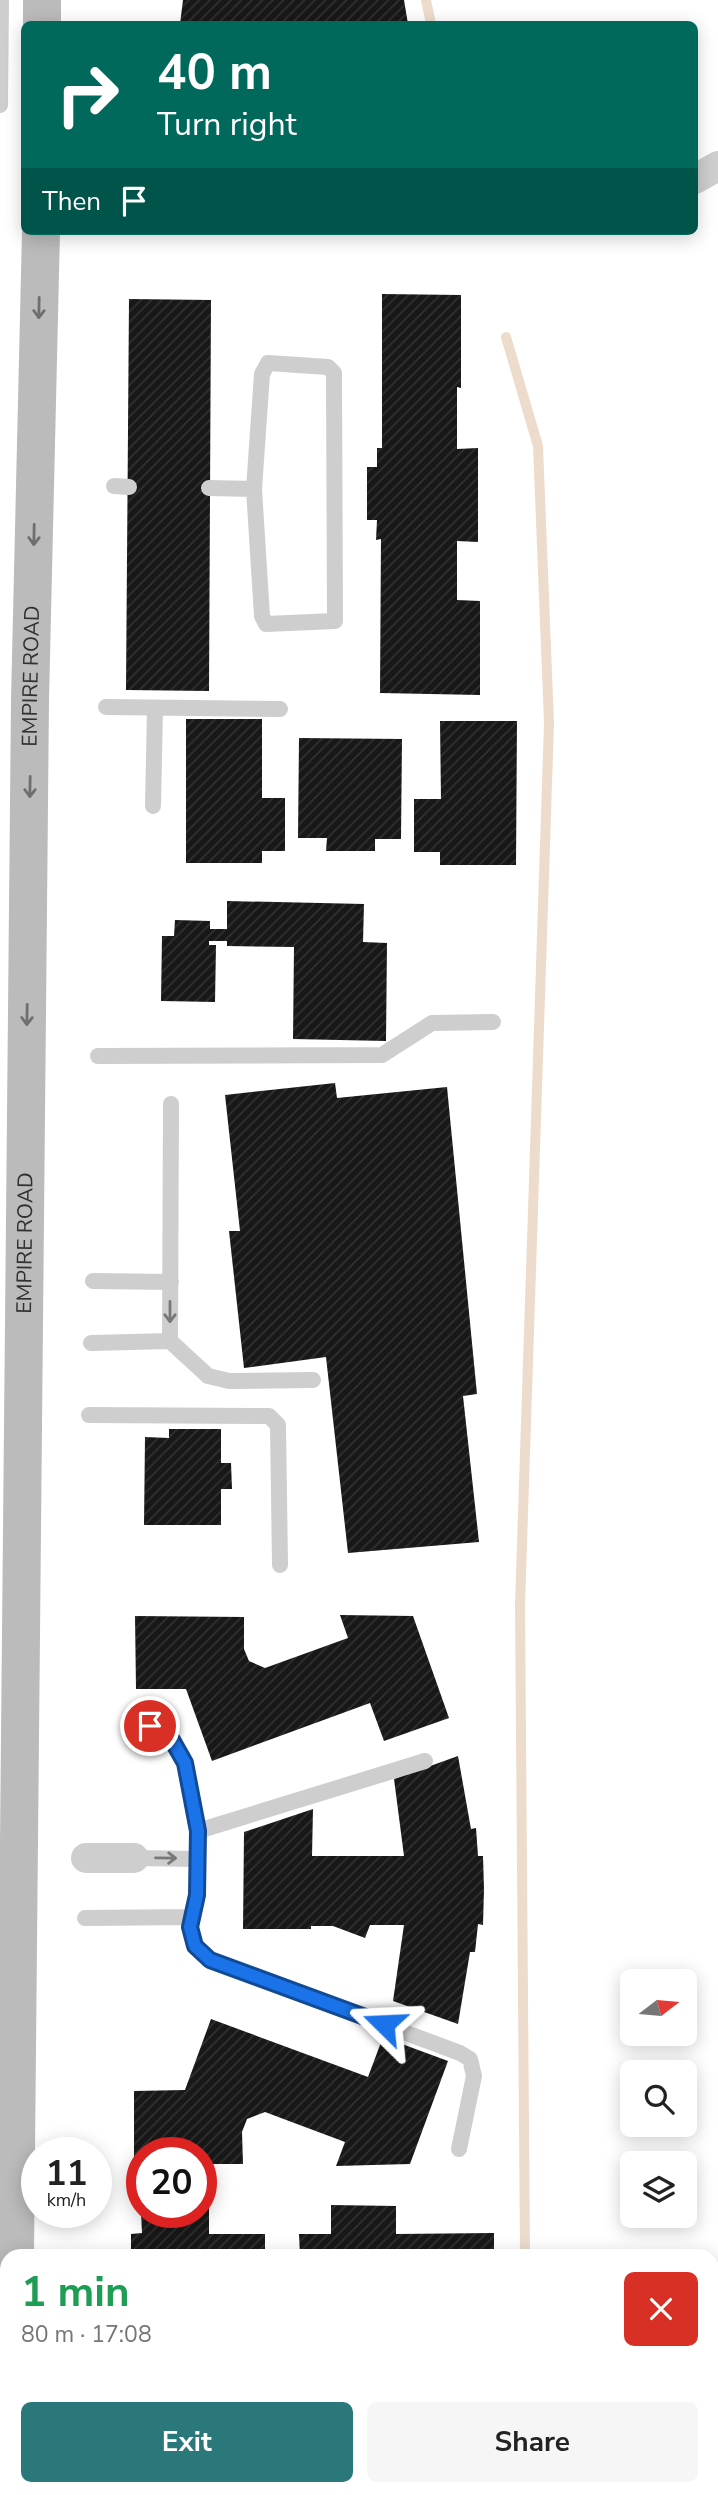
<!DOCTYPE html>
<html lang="en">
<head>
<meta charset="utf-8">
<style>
	:root { --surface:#fff; --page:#f6f6f6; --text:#222; --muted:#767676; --accent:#2b787a }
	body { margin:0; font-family:"Nunito Sans",sans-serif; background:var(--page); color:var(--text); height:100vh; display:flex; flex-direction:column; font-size:26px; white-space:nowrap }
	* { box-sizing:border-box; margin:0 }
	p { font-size:23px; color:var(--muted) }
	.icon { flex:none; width:38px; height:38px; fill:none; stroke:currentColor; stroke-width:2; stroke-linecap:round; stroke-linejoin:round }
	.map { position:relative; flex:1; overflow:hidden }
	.drawer { position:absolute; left:0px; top:2249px; width:719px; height:247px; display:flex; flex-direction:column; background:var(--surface); border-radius:21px 21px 0 0; box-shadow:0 4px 18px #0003 }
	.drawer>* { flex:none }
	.guide { position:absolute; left:21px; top:21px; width:677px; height:214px; border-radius:10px; box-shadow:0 4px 18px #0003; background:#00695c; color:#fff; overflow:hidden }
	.needle { width:46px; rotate:74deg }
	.controls { position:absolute; left:620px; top:1969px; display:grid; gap:14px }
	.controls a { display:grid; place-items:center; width:77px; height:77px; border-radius:10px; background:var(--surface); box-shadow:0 4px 18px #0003; font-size:35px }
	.speed { position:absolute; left:21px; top:2137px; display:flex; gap:14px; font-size:35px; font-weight:700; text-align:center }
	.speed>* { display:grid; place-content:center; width:91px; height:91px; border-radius:50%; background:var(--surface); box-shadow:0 4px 18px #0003; line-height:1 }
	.speed small { font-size:18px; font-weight:400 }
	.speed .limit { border:10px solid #d22; background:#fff; color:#111 }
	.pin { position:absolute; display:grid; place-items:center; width:60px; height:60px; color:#fff; margin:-30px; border:4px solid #fff; border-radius:50%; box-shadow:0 2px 7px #0007 }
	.me { position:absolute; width:77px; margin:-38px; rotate:291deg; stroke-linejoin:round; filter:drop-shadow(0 0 5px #0008) }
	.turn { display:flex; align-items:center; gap:24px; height:147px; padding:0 21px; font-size:32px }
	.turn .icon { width:91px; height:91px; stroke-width:2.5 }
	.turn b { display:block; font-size:49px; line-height:60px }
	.then { display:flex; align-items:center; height:66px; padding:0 21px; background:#0003; gap:14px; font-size:26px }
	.round { display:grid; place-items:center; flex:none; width:74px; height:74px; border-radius:10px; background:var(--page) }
	.summary { display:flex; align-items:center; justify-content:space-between; height:119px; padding:0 21px }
	h1 { font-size:42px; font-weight:700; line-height:52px; color:#1e9e55 }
	.primary-button { display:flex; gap:14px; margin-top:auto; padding:14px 21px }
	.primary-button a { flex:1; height:80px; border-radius:10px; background:var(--accent); color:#fff; font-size:28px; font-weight:700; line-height:80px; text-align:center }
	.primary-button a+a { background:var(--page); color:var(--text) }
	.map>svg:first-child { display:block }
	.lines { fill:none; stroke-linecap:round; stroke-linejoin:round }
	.stream { stroke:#eddccc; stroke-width:10 }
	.building { fill:url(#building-hatch) }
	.lane { stroke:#cecece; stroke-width:16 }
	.street { stroke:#cecece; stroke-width:30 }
	.secondary { stroke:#bbb; stroke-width:38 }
	.oneway { stroke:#6f6f6f }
	.oneway2 { stroke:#787878 }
	.route-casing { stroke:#114b97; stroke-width:18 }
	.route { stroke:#1a73e8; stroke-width:12 }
	.labels { text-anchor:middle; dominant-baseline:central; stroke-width:7; stroke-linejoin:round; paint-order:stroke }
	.street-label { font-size:21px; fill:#313131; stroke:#fff }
</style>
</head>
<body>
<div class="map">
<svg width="718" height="2495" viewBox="0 0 718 2495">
	<defs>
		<pattern id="building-hatch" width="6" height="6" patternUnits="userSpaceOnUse" patternTransform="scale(1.75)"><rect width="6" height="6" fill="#181818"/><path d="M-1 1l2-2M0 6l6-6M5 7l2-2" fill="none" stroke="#313131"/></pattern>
	</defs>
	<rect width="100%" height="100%" fill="#fff"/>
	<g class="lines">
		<path class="stream" d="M426 0 431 24
			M506 337 538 446 549 723 520 1605 525 2256
			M536 2488V2495"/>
	</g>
	<path class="building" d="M183 0H404L408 24H180Z
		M382 294 461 295V388L457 387V449L478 448V542L457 541V600L480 601V695L380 693 381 539 376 540 377 520H367V467H377V448H382Z
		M129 299 211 300 209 691 126 690Z
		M186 719H262V798H285V851H262V863H186Z
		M440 721H517L516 865H440V852H414V799H441Z
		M299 738 402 739 401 839H375V851H326L327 838H298Z
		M227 901 364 904 363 942 387 943 386 1041 293 1039 294 947 227 946V941H209V945H216L215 1002 161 1001 162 936H174L175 920 210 921V929H227Z
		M335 1083 337 1098 447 1087 477 1394 463 1396 479 1542 348 1553 326 1357 244 1368 229 1231H240L225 1095Z
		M169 1429H221V1463H231L232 1489H221V1525H144L145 1437 169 1438Z
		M340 1615 413 1616 449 1718 384 1741 370 1703 212 1761 186 1689H136L135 1616 244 1617V1649L249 1661 265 1668 348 1638Z
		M458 1756 471 1829 476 1828 478 1856H483L484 1889 483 1925 478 1924 475 1952H470L458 2024 393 2001 404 1925H370L365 1938 333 1926H311V1929H243L244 1832 313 1809 312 1856H404L394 1779Z
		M211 2019 368 2077 383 2037 448 2061 410 2164 336 2166 345 2142 265 2112 247 2119 242 2132 243 2164H201V2152H142V2163H134V2091L185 2090Z
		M331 2205 396 2206V2234L494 2233V2256H300L299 2234H331Z
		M201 2206H209V2234H265V2253L278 2252V2256H131V2234L142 2233 141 2212H201Z"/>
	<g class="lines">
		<path class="lane" d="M0 105 1 0
			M268 363 328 367 334 373 335 621 266 624 262 616 254 489 262 374Z
			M114 486 129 487
			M209 488 254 489
			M106 707 280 709
			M153 806 155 708
			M98 1056 382 1055 432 1023 493 1022
			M171 1104 170 1341 208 1376 229 1381 313 1380
			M93 1281 171 1282
			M91 1343 170 1341
			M89 1415 269 1416 278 1425 280 1565
			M150 1726 172 1740 185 1763 198 1831 197 1895 190 1927 195 1946 210 1960 460 2053 470 2059 474 2076 459 2149
			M198 1831 425 1761
			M134 1858 197 1859
			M85 1918 193 1917"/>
		<path class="street" d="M695 179 718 166
			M86 1858H134"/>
		<g class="secondary">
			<path d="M42 24V0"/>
			<path id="s1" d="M15 2256 30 700 41 231"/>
			<path d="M14 2495V2488"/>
		</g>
	</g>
	<defs><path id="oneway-shaft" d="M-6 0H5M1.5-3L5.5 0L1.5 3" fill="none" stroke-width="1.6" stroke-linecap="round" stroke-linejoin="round" transform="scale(1.75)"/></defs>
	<g class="oneway">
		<use href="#oneway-shaft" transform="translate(39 308) rotate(91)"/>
		<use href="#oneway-shaft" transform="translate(34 535) rotate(91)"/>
		<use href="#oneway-shaft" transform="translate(30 787) rotate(91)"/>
		<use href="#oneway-shaft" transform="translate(27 1015) rotate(91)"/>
	</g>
	<g class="oneway2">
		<use href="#oneway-shaft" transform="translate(170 1312) rotate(90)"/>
		<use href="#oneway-shaft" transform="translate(166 1858) rotate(1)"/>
	</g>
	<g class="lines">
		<g class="route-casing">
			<path id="route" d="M150 1726 172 1740 185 1763 198 1831 197 1895 190 1927 195 1946 210 1960 384 2024"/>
		</g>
		<use href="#route" class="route"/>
	</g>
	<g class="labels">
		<g class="street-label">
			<text stroke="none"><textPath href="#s1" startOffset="1580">EMPIRE ROAD</textPath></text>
			<text stroke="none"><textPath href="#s1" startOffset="1013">EMPIRE ROAD</textPath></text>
		</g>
	</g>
</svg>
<div class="controls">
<a><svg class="needle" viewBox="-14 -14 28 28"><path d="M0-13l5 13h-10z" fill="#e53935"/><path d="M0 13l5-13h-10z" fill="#767676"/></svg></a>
<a><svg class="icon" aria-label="search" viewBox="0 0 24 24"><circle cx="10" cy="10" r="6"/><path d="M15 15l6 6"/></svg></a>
<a><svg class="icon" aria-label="layers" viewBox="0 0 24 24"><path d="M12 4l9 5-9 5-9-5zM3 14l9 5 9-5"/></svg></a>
</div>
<div class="speed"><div>11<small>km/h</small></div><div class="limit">20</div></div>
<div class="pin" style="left:150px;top:1726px;background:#d93025"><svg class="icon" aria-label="arrive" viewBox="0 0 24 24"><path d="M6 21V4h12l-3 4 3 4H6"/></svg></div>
<svg class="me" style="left:384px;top:2024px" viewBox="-20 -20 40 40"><path d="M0-17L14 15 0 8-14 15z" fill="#1a73e8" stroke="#fff" stroke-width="4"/></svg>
<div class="guide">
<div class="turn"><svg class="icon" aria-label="right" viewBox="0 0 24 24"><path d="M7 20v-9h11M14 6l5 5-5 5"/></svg><div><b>40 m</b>Turn right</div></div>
<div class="then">Then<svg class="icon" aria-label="arrive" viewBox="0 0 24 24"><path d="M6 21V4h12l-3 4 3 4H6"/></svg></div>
</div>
<section class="drawer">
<div class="summary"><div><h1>1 min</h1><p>80 m · 17:08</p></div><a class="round" style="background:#d93025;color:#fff"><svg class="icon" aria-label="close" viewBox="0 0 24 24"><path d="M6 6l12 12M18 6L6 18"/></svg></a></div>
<div class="primary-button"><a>Exit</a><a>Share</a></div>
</section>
</div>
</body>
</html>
